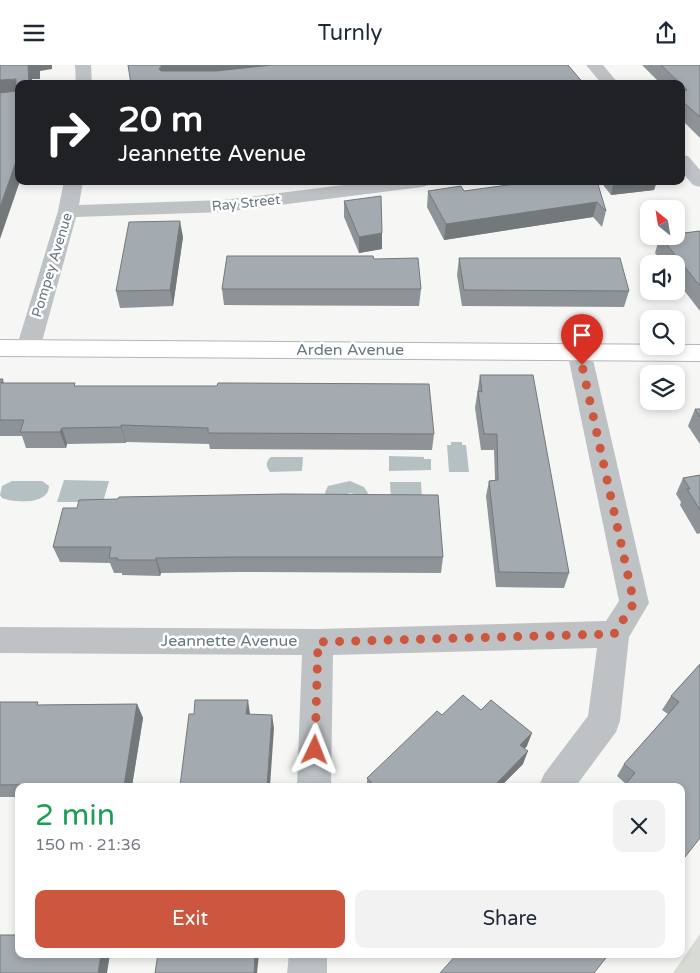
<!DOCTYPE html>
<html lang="en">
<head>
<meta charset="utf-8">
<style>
	:root { --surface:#fff; --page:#f2f2f3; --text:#1f2937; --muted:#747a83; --accent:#cc573e }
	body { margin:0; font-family:"Varela Round",sans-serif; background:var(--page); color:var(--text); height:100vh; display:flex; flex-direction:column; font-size:19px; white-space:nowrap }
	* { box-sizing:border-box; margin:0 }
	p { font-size:16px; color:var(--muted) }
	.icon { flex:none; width:28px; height:28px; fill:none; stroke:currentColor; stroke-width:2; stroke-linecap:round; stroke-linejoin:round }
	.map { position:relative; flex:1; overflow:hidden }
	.side { position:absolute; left:15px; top:718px; width:670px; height:175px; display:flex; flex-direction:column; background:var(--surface); border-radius:10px; box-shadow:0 2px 8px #0003 }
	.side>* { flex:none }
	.hud { position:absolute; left:15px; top:15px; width:670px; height:105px; border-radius:10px; box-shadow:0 2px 8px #0003; background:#202124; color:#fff; overflow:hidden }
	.needle { width:32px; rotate:330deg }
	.buttons { position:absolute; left:640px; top:135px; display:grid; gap:10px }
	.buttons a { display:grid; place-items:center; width:45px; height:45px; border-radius:10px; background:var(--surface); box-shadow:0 2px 8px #0003; font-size:25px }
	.pin { position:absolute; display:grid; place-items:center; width:42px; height:42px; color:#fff; margin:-51px -21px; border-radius:50% 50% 50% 0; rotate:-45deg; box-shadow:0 0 5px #0007 }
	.pin .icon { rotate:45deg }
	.me { position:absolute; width:55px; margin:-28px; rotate:2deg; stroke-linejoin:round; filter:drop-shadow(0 0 4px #0008) }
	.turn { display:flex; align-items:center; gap:18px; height:105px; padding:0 20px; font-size:22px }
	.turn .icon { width:65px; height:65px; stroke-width:2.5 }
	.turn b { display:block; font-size:35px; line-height:42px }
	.round { display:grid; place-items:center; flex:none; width:52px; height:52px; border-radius:10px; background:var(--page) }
	.headline { display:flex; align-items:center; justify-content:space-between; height:85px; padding:0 20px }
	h1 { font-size:30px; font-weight:600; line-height:38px; color:#1e9e55 }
	.primary-button { display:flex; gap:10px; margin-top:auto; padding:10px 20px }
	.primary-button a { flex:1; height:58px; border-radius:10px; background:var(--accent); color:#fff; font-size:20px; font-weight:600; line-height:58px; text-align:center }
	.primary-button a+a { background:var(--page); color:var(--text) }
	header { display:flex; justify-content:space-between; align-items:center; height:65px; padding:0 20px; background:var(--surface); font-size:22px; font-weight:600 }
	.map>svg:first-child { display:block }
	.green { fill:#d7dbd4 }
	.water { fill:#b5c0c3 }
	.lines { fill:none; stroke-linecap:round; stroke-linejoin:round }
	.secondary-casing { stroke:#b1b6b9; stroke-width:2 }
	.street { fill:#bec2c5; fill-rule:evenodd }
	.secondary { fill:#fff; fill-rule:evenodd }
	.wall { fill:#8d9397 }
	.shaded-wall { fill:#73787b }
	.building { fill:#a4abb0; stroke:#73787b }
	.route { stroke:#cc573e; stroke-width:9; stroke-dasharray:0 16.2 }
	.labels { text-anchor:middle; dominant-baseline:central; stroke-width:5; stroke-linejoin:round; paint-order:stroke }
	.far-street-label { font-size:14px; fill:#697881; stroke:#fff }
	.street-label { font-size:16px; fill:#697881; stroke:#fff }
</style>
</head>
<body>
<header><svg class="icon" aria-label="menu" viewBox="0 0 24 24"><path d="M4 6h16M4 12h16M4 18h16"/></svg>Turnly<svg class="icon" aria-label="share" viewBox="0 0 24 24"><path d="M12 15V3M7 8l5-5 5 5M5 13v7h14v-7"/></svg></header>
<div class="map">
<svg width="700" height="908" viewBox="0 0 700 908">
	<rect width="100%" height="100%" fill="#f6f6f4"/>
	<path class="green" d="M700 869V908H673Z"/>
	<path class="water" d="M451 377H462V380H466L469 407H449L447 380H451Z
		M389 391 424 392V394H431V405L389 406Z
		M271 392H303L302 406 270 407C266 401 265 397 271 392Z
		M64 415 109 416 103 437H57Z
		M12 416H42L49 421C49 440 14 438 2 433L0 430 2 421Z
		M350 416 364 422 368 428 366 432 350 428 339 433 326 430 325 427 328 421Z
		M390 417H421L422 434H391Z"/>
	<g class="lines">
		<g class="secondary-casing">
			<path id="secondary" d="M0 275 700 280V296L0 291Z"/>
		</g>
		<path class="street" d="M75 0H91L92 19H76Z
			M586 0H603L619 19H602Z
			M681 90 688 91 700 105V122L693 120 681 106Z
			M64 116H83L79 140 224 135 375 116H431L429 120 422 122 224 147 76 152 40 284 36 289 28 292 20 289 16 284 58 146Z
			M579 278 587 281 591 286 649 538 629 572 620 656 616 667 576 721H539L544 709 588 651 597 583 333 590 331 721H297L302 590 0 588V562L318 564 606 556 619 536 567 286 571 281Z
			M289 889H327V908H287Z"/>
		<use href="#secondary" class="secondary"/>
	</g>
	<path class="wall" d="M642 0H700V73L681 54V19H661Z
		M597 116 606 146 602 162 593 152 444 175 427 142 428 126H464Z
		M600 116H657L654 125 611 130Z
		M344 136 382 184 359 188 344 152Z
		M700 166V246L676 215V199H664L655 188 660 171Z
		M183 172 173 241 120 243 116 226Z
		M459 193 629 226 624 242 462 241 457 210Z
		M374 194 421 224 419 241 224 240 222 224Z
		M480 310 569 508 564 523 496 522 486 431 489 416 495 415 494 385H481L475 343Z
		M0 314H3L4 318 76 321 434 369 432 385 210 384 209 379 126 377V378L67 379 66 383H26L22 371H0Z
		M695 344H700V379L688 361Z
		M700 410V468L697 469 680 440 681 437 676 429 683 413Z
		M63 443 443 492 441 508 239 507 161 508 160 511 122 510V508H114L110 498 60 497 53 482Z
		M700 599 681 797 626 719 617 711 624 699 668 649 662 645 671 631Z
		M0 637 39 640 137 639 143 653 132 721H19V732H0Z
		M481 645 527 681 525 683 523 699 501 721H367V713L442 650Z"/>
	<path class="shaded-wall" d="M28 0H52V4L40 6V14H32V19H29Z
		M162 0H284L164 14 159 4Z
		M16 14 19 29 0 31V15Z
		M19 88V116H20L0 174V142Z
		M614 116H657L654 125 611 130Z
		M597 137 593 152 444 175 446 159Z
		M180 156 183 172 173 241 170 225Z
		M382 168V184L359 188V172Z
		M121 360 126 377V378L121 362Z
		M62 363 67 379 66 383 60 367Z
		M156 493 161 508 160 511 156 495Z
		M248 635 250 649 249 663 246 649Z
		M137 639 143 653 132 721H124Z
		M272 650 274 663 270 721H267Z
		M532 668 527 681 516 693 520 680Z
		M528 686 523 699 501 721H494Z
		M101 889H110L107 908H98Z
		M255 889H259L257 908H254Z"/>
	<path class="building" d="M0 0H28L29 19H19V88L0 142V28L16 26V14L0 15Z
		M128 0H162L159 4 161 6H216L272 0H568L584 19H131Z
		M661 0H700V52L681 35V26L687 25Z
		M537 116H597L606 146 597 137 446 159 428 126 461 121 464 126Z
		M381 131 382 168 359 172 344 136Z
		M180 156 170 225 116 226 129 157Z
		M700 166V221L660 171H676V169Z
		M227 191H373L374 194 418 193 421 224H222Z
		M459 193H620L629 226 464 225Z
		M480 310H533L569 508 499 507 489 416 498 415 497 369H484L478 326 482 327Z
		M0 314H3L1 318H75L74 321H217L218 318H230L429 319 434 369 208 368V363L121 360V362L62 363 60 367H20L24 355H0Z
		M695 344H700V352Z
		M700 410V445L687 424H690L683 413Z
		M285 429 438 430 443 492H237L156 493V495H117L118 493H109L111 482H53L63 443H77L79 435 118 434 119 432Z
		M700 599V773L681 797V721H624L635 708 624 699 679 637 671 631Z
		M463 630 481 645 491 635 532 668 520 680 528 686 494 721H368L372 718 367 713 437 646 442 650Z
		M195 635H248L246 649 272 650 267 721H180L189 649H194Z
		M0 637H38L37 640 137 639 124 721H67L68 719 0 720Z
		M0 870H19V889H101L98 908H0Z
		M158 889H255L254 908H155Z
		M457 889H471L475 893 478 889H609L594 908H440Z"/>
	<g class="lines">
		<path class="route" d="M315 685 318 577 614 569 634 538 582 300"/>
	</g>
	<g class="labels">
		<g class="far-street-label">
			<text transform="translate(246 138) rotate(-6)">Ray Street</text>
			<text transform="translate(52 200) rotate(-73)">Pompey Avenue</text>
		</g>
		<g class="street-label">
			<text x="350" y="285">Arden Avenue</text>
			<text x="229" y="576">Jeannette Avenue</text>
		</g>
	</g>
</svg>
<div class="buttons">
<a><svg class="needle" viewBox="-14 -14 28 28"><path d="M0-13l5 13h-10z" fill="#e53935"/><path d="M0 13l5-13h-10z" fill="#747a83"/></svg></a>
<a><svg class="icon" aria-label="sound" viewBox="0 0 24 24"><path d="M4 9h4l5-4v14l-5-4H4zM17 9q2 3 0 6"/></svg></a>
<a><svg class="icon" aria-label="search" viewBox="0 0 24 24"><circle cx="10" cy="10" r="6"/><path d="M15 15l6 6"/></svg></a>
<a><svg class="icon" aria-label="layers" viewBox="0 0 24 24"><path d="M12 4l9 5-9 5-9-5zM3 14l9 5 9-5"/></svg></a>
</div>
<div class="pin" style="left:582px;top:300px;background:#d93025"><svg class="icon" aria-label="arrive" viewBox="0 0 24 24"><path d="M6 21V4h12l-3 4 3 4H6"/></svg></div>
<svg class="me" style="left:315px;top:685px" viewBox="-20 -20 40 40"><path d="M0-17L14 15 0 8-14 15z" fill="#cc573e" stroke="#fff" stroke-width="4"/></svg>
<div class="hud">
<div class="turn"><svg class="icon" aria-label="right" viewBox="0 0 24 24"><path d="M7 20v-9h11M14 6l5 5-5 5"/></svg><div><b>20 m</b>Jeannette Avenue</div></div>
</div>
<section class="side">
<div class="headline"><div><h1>2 min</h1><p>150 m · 21:36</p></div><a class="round"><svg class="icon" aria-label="close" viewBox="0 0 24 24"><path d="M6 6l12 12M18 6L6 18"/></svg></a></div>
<div class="primary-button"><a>Exit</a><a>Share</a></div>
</section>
</div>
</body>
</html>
